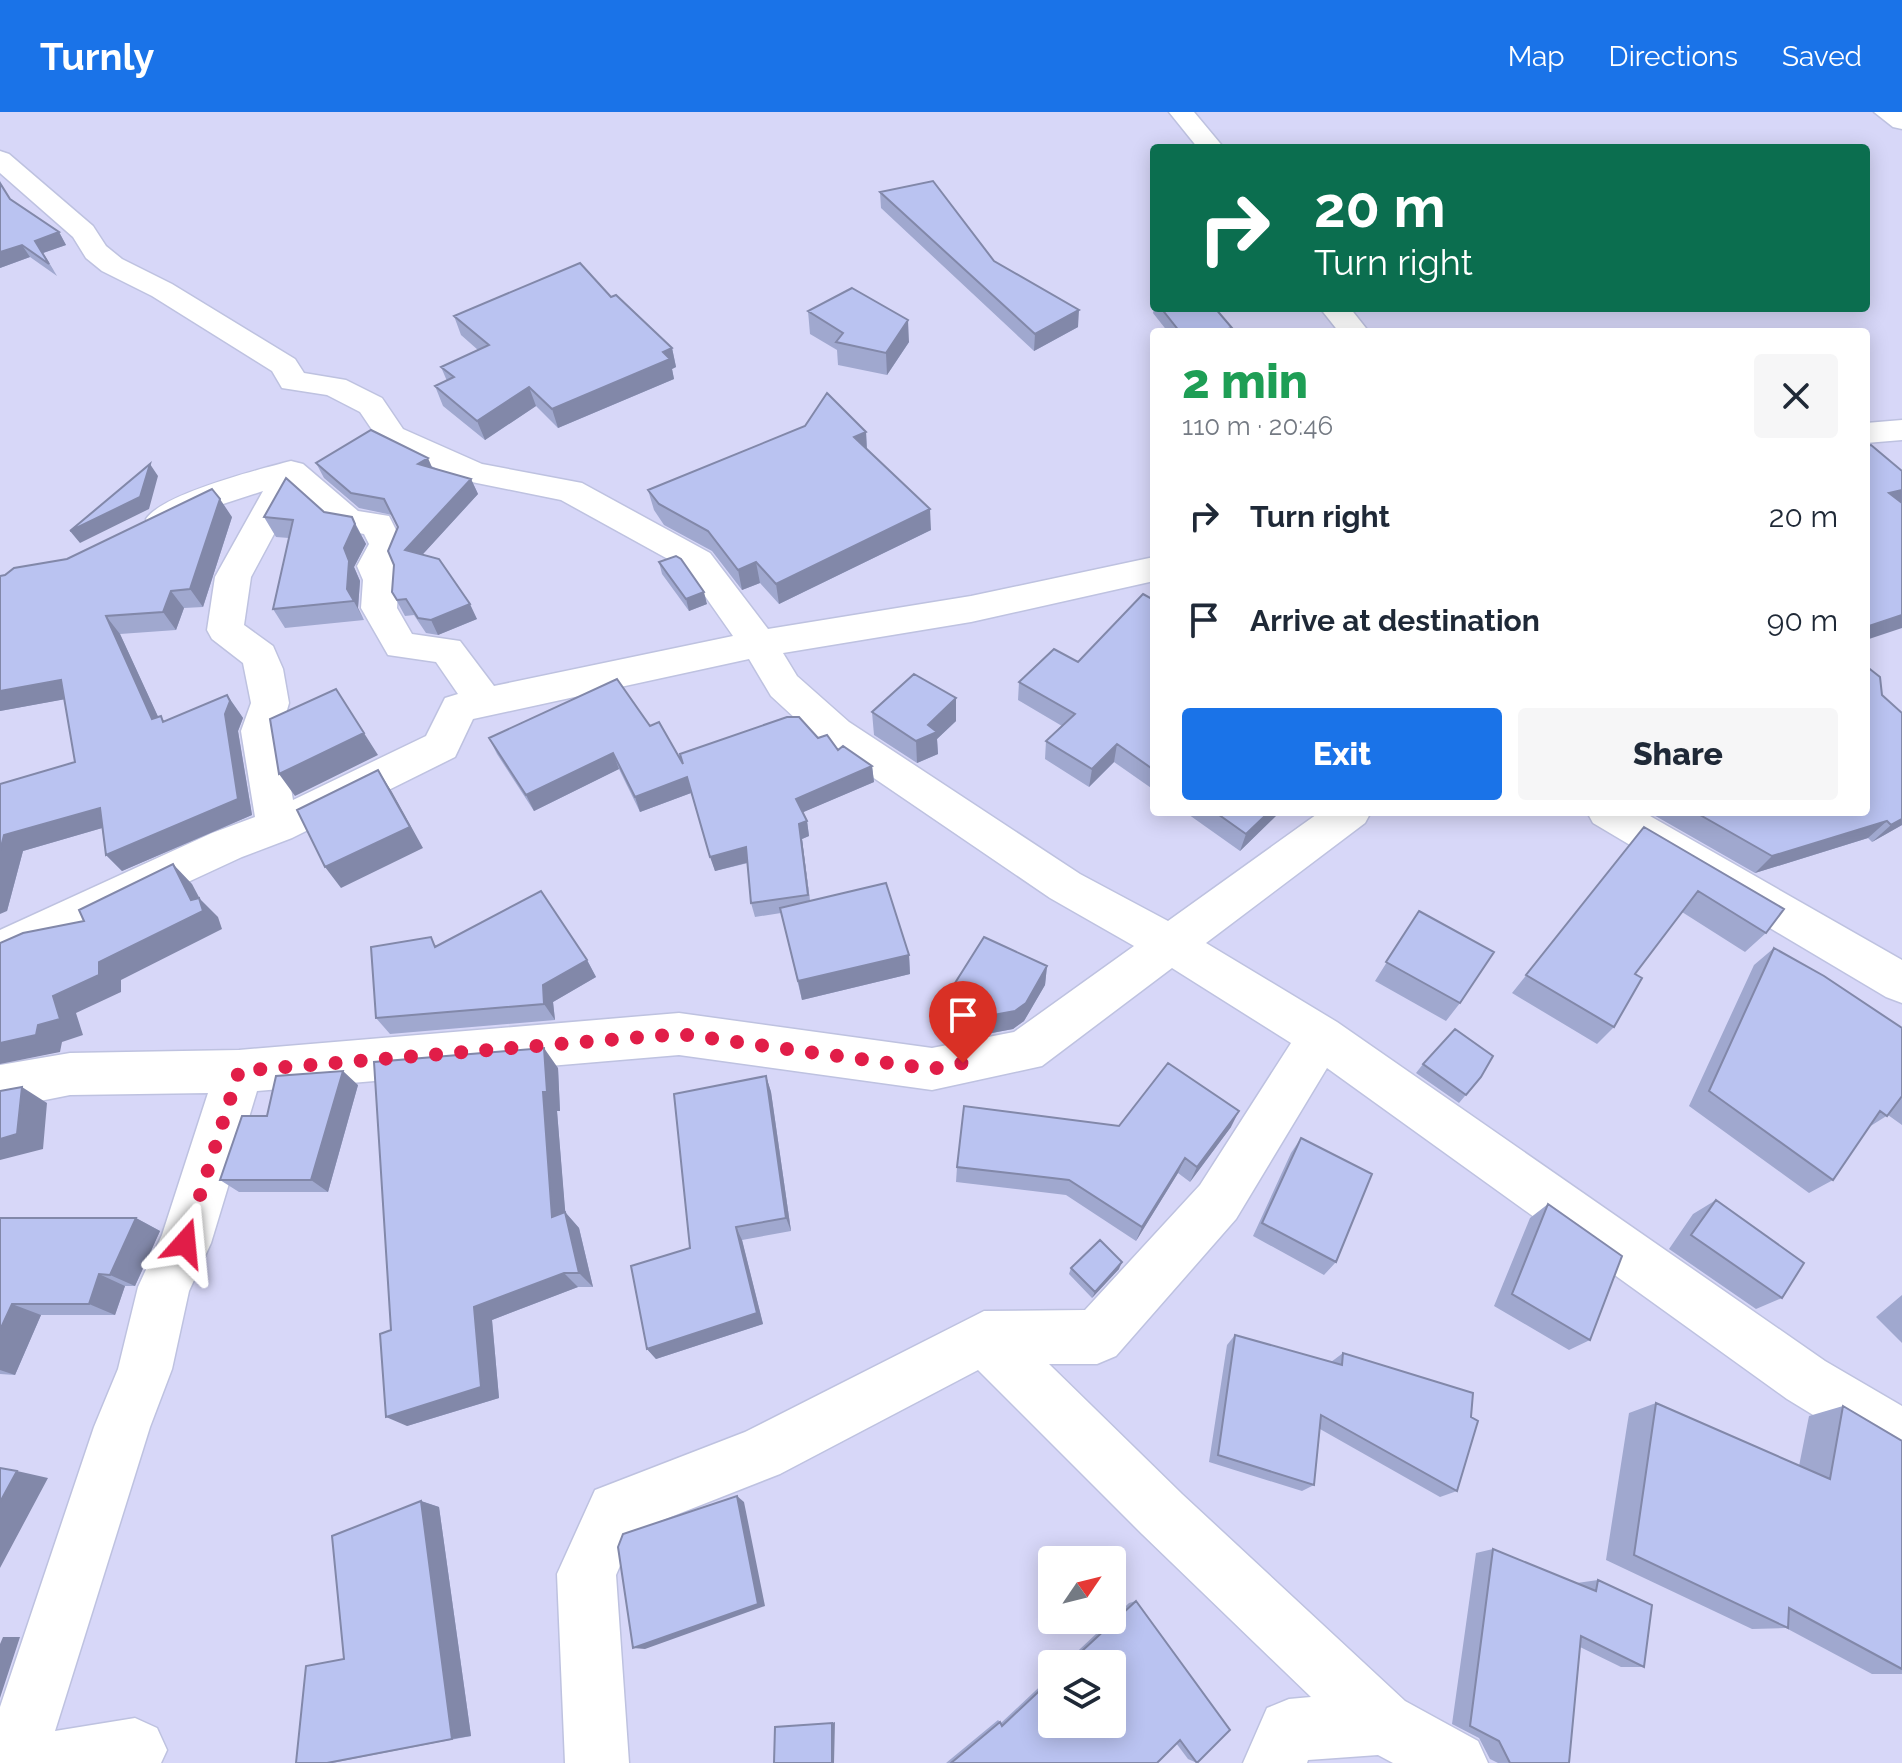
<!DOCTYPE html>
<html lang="en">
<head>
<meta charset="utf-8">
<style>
	:root { --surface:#fff; --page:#f6f6f7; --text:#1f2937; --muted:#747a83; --accent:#1a73e8 }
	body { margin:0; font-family:Raleway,sans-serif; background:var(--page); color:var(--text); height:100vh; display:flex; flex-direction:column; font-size:30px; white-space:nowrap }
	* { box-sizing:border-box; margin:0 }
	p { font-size:26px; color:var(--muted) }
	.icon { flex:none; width:44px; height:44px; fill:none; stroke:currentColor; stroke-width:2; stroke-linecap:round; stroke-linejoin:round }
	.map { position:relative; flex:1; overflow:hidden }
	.sheet { position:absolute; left:1150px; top:216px; width:720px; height:488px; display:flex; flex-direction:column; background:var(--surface); border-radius:8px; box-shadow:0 4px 20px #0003 }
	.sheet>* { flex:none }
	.banner { position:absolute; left:1150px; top:32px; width:720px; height:168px; border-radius:8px; box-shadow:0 4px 20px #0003; background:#0b6e4f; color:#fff; overflow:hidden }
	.needle { width:52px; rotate:55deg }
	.tools { position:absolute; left:1038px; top:1434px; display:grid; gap:16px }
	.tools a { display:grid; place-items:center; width:88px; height:88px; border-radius:8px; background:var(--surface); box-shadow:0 4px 20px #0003; font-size:40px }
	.pin { position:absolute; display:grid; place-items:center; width:68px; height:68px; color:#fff; margin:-82px -34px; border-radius:50% 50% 50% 0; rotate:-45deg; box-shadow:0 0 8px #0007 }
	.pin .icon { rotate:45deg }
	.me { position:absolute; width:88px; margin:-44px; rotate:18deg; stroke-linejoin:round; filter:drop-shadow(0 0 6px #0008) }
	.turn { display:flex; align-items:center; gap:28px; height:168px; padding:0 32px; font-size:36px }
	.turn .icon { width:104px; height:104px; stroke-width:2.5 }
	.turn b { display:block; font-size:56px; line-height:68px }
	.round { display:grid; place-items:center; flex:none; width:84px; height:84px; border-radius:8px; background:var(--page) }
	.head { display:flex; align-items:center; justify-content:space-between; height:136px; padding:0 32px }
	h1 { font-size:48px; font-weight:800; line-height:60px; color:#1e9e55 }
	.cta { display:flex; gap:16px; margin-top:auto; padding:16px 32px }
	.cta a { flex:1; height:92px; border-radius:8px; background:var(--accent); color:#fff; font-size:32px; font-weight:800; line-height:92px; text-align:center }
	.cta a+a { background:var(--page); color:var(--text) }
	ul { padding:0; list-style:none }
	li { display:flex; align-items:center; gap:24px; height:104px; padding:0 32px }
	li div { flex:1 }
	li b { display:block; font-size:30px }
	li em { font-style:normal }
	header { display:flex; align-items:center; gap:48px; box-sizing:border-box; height:112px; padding:0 40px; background:var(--accent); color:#fff }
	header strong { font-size:38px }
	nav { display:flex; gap:44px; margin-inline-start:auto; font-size:28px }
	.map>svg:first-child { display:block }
	.residential { fill:#d7d7f8; fill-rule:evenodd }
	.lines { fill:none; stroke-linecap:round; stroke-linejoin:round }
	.minor-casing { stroke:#bec2e0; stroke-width:3 }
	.minor { fill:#fff; fill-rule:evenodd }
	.wall { fill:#a0a8cf }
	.shaded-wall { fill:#8288a9 }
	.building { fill:#bac3f1; stroke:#8288a9; stroke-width:2 }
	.route { stroke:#e11d48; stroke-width:14; stroke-dasharray:0 25.2 }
</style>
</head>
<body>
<header>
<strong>Turnly</strong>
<nav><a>Map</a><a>Directions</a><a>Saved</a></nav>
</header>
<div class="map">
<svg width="1902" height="1651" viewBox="0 0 1902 1651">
	<rect width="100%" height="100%" fill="#e4e2fc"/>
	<path class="residential" d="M0 0H1902V1651H0ZM1154 36H1866V196H1154ZM1154 220H1866V700H1154ZM1052 1448H1112V1508H1052ZM1052 1552H1112V1612H1052Z"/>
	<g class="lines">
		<g class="minor-casing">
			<path id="minor" d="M1169 0H1194L1224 36H1198Z
				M1874 0H1902V17L1893 15Z
				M0 39 9 42 93 114 106 134 122 147 172 172 295 247 304 261 346 268 382 286 403 317 482 352 582 371 710 441 768 517 971 484 1154 445V469L971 510 783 541 797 564 849 610 1080 762 1168 809 1320 700H1371L1365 711 1206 831 1337 910 1825 1249 1902 1294V1353L1882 1345 1787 1287 1327 956 1236 1107 1116 1244 1097 1252H1049L1182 1382 1405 1589 1478 1629 1488 1651H1393L1378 1643 1308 1648 1307 1651H1243L1267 1596 1289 1587 1311 1585 1142 1422 978 1258 780 1362 635 1419 616 1463 629 1651H565L557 1462 595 1378 745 1320 984 1199 1085 1198 1200 1073 1291 931 1172 856 1042 954 932 978 679 943 257 979 211 1131 189 1179 172 1257 150 1315 55 1619 135 1606 157 1616 167 1638 161 1651H0V1595L94 1315 118 1257 138 1175 162 1123 208 981 70 983 0 997V953L70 941 239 938 679 901 932 936 1014 920 1134 834 1050 786 821 630 771 584 749 547 473 607 455 645 292 726 242 745 0 857V818L212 721 255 705 241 619 251 591 243 551 212 527 207 518 215 465 263 379 223 392 175 415 163 418 151 415 146 407C162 382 260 357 291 349L303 352 358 399 389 404 403 432 393 454 399 468 397 496 412 522 460 529 494 574 733 524 686 457 561 388 462 368 381 331 360 300 327 283 282 276 272 259 152 184 102 159 86 146 73 125 0 61ZM296 381 337 417 364 422 369 432 357 454 363 468 361 496 388 543 436 550 458 582 445 586 426 624 293 688 281 619 289 591 283 557 273 534 244 513 251 465Z
				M1320 196H1350L1369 220H1339Z
				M1902 308V328L1866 331V311Z
				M1587 700H1643L1902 848V891L1886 885 1593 711Z"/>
		</g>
		<use href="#minor" class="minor"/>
	</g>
	<path class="wall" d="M880 80 994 149 1078 215 1034 239 881 96Z
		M11 88 59 120 66 133 43 141 57 164 30 145 0 156Z
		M611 185 672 236 676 255 672 257 674 267 558 316 536 294 485 328 443 294 435 274 447 269 441 255 478 238 461 223 454 204Z
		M1154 196H1215L1231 220H1168L1153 201Z
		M808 199 909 230 887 263 838 253 837 238 810 222Z
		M866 320 867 337 931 418 779 492 760 471 742 478 712 439 664 413 654 398 648 378Z
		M316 351 432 356 471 367 478 382 422 443 477 507 438 523 426 521 414 503 405 504 392 480 398 415 392 403 359 396 324 366Z
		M324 400 352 405 366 432 354 455 360 469 358 496 364 508 285 516 273 497 289 426 276 425 264 405Z
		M232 405 203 495 184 496 176 518 120 522 158 605 165 609 227 583 239 600 243 606 238 619 252 703 122 759 106 743 102 716 23 739 7 799 0 672 75 650 65 587 0 599 5 463Z
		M659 450 707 492 689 499 662 462Z
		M1154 488V678L1114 650 1089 675 1045 647 1046 629 1062 614 1018 588 1019 570 1078 550Z
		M1882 583 1902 713 1872 730 1868 726 1755 761 1652 702 1654 700H1866Z
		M956 586V609L937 627 938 642 917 651 874 623 872 600Z
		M650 614 683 652 818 626 838 638 872 654 874 670 803 700 807 709 809 724 802 727 810 789 909 843 910 862 802 888 781 801 755 805 751 791 748 751 715 759 691 681 640 700 619 657 534 699 497 642 489 626Z
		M1185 700H1280L1240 739Z
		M1628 735 1766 821 1745 840 1682 800 1635 862 1614 915 1597 932 1512 881Z
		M1419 799 1460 891 1446 909 1375 869Z
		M437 834 587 848 596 865 553 890 555 908 390 922 376 906Z
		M1774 836 1902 916V1013L1888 1003 1869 1015 1833 1068 1809 1081 1689 994 1754 853Z
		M1047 854 1045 873 1024 909 1013 917 976 924 943 908V890Z
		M1423 952 1481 965 1459 991 1416 961Z
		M558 956 560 999H557L565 1100 579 1116 593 1175H578L492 1208 499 1286 407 1314 391 1218Z
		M766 964 771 980 791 1119 742 1128 763 1212 656 1247 647 1237Z
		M358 973 328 1080H239L220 1068 267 1004Z
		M1119 1014 1231 1015 1190 1070 1178 1061 1136 1129 1066 1083 956 1070 957 1055Z
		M1301 1026 1336 1150 1324 1163 1253 1124 1291 1041Z
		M1716 1088 1782 1186 1756 1197 1669 1137 1693 1102Z
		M1548 1092 1590 1228 1569 1238 1494 1194 1530 1106Z
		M0 1106H136L160 1119 135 1174H125L115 1203H41L15 1263 0 1262Z
		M1071 1156 1119 1157 1092 1186 1069 1162Z
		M1902 1183V1231L1876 1205Z
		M1235 1223 1331 1250 1343 1241 1457 1379 1440 1385 1320 1317 1314 1373 1302 1379 1209 1350 1227 1233Z
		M1656 1291 1799 1354 1809 1304 1843 1294 1902 1329V1562H1872L1786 1516 1752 1517 1606 1448 1629 1301Z
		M421 1389 439 1395 471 1624 332 1651H296L344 1547Z
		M1493 1437 1577 1471 1598 1468 1644 1555H1621L1580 1535 1569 1651H1498L1490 1647 1479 1626 1452 1612 1476 1441Z
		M1136 1489 1197 1651 1188 1647 1176 1631 1157 1651H946L998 1608 1001 1611 1052 1563V1612L1112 1552H1064L1129 1491Z"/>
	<path class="shaded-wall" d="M59 120 66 133 43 141 57 164 35 129Z
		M22 133 30 145 0 156V140Z
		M1079 198 1078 215 1034 239 1035 222Z
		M908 208 909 230 887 263 886 241Z
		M672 236 676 255 672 257 674 267 558 316 552 297Z
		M529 275 536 294 485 328 477 309Z
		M866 320 867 341 854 325Z
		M428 346 435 362 418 352Z
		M150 352 158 364 149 397 80 431 70 419Z
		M471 367 478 382 413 453 405 438Z
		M1902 378V393L1889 381Z
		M220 387 232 405 203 495 190 477Z
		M930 397 931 418 779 492 776 472Z
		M355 412 366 432 354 455 360 469 358 496 364 508 347 477 344 436Z
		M756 450 760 471 742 478 738 458Z
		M171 479 184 496 176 518 163 500Z
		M704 480 707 492 689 499 686 487Z
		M470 492 477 507 438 523 431 508Z
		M1902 503V516L1866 528V515Z
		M106 504 120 522 167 624 152 607Z
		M61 568 77 585 0 599V579Z
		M336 577 378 643 295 684 279 662Z
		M227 583 243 606 238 619 252 703 122 759 106 743 225 602Z
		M956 586V609L937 627 938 642 917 651 916 629 928 613Z
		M1117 632 1114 650 1089 675 1092 657Z
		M613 641 619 657 534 699 526 683Z
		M872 654 874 670 799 702 796 687Z
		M378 658 392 680 423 736 341 776 325 755Z
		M687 665 691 681 640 700 635 685Z
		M100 696 116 712 23 739 7 799 0 802V739L4 723Z
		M1269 700H1280L1240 739 1246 722Z
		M1902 707V713L1872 730 1891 713Z
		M807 709 809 724 802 727 811 797 799 712Z
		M1887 709 1868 726 1755 761 1772 744Z
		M746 735 750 750 715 759 710 745Z
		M173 752 192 772 200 787 218 805 222 817 121 868V880L76 901 83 923 62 930 60 940 0 952V931L38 913 53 884 99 850 191 788Z
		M909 843 910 862 802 888 798 869Z
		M587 848 596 865 553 890 555 908 544 892 543 873Z
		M1047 854 1045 873 1024 909 1013 917 976 924 977 906Z
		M544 936 558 956 560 999H557L567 1121 552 1105 543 980Z
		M343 959 358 973 328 1080 311 1068Z
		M766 964 771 980 791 1119 786 1106Z
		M22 975 47 991 43 1037 0 1048V1027Z
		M1239 999 1231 1015 1190 1070 1197 1055Z
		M1185 1046 1178 1061 1136 1129 1142 1115Z
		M565 1100 579 1116 593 1175 579 1161Z
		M136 1106 160 1119 135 1174 110 1163Z
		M736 1115 742 1128 763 1212 656 1247 647 1237Z
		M1122 1150 1119 1157 1092 1186 1095 1180Z
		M564 1161 578 1175 492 1208 499 1286 407 1314 386 1305 474 1195Z
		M99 1162 125 1174 115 1203 89 1192Z
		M12 1192 41 1203 15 1263 0 1258V1218Z
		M17 1359 48 1366 0 1456V1390Z
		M737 1384 744 1390 765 1494 645 1537 633 1536Z
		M421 1389 439 1395 471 1624 452 1627Z
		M3 1525H20L0 1586V1532Z
		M835 1610 834 1651H832V1611Z"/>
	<path class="building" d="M933 69 994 149 1079 198 1035 222 880 80Z
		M0 71 10 87 59 120 35 129 49 152 22 133 0 140Z
		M580 151 611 185 616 183 672 236 663 240 670 247 552 297 529 275 477 309 435 274 454 265 441 255 489 233 454 204Z
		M852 176 908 208 886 241 836 230 843 221 808 199Z
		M1161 196H1215L1232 216 1216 220H1180Z
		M827 281 866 320 854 325 930 397 776 472 756 450 738 458 708 419 659 392 648 378 805 314Z
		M371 318 428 346 418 352 471 367 405 438 439 447 470 492 431 508 418 506 406 487 397 488 392 480 394 453 388 439 398 415 384 387 351 381 316 351Z
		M1871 333 1902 359V378L1889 381 1902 391V503L1866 515V334Z
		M150 352 140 385 70 419Z
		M286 366 324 400 352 405 355 412 344 436 349 449 347 477 354 489 273 497 293 408 264 405Z
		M212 377 220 387 190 477 171 479 163 500 106 504 152 607 161 604 163 610 227 583 230 589 225 602 238 687 106 743 100 696 4 723 0 739V672L75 650 61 568 0 579V464L5 463 14 456 67 447Z
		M676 444 681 447 704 480 686 487 659 450Z
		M1143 482 1154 488V658L1117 632 1092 657 1046 629 1075 602 1019 570 1054 537 1078 550Z
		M1866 554 1880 565 1882 583 1902 601V707L1891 713 1887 709 1772 744 1695 700H1866Z
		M914 562 956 586 928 613 937 620 916 629 872 600Z
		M617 567 650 614 659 610 683 652 680 642 787 605H799L818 626 827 623 838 638 843 634 872 654 796 687 807 709 799 712 808 783 751 791 746 735 710 745 687 665 635 685 613 641 526 683 489 626Z
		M336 577 364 621 279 662 270 607Z
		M378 658 410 715 325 755 297 698Z
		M1215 700H1269L1246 722Z
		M1644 715 1784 797 1766 821 1698 779 1635 862 1642 866 1614 915 1526 863Z
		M173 752 191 788 199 786 203 799 99 850V863L53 884 60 907 38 913 36 923 0 931V831L23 821 84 809 79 798Z
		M886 771 909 843 798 869 780 796Z
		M541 779 587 848 543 873 544 892 376 906 371 835 431 825 435 835Z
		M1419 799 1494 840 1460 891 1386 850Z
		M984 825 1047 854 1026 891 1015 899 977 906 943 890Z
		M1774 836 1824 864 1902 916V984L1887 1004 1880 999 1833 1068 1709 979Z
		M1455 917 1493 944 1481 965 1466 983 1423 952Z
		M544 936 547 980H543L552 1105 565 1100 579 1161H564L474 1195 481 1275 386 1305 380 1222 391 1218 374 950Z
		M1168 951 1239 999 1197 1055 1185 1046 1142 1115 1069 1068 957 1055 964 994 1119 1014Z
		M343 959 311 1068H220L242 1004H267L276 964Z
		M766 964 786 1106 736 1115 757 1201 647 1237 631 1154 690 1136 674 982Z
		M22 975 17 1022 0 1027V979Z
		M1301 1026 1372 1062 1336 1150 1262 1111Z
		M1716 1088 1804 1151 1782 1186 1691 1123Z
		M1548 1092 1622 1144 1590 1228 1512 1182Z
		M0 1106H136L110 1163 99 1162 89 1192H12L0 1218Z
		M1100 1128 1122 1150 1095 1180 1071 1156Z
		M1235 1223 1342 1253 1343 1241 1473 1281 1471 1305 1478 1309 1457 1379 1321 1303 1314 1373 1218 1343Z
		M1656 1291 1830 1367 1843 1294 1902 1329V1557L1789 1496 1788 1516 1634 1443Z
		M0 1356 17 1359 0 1390Z
		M737 1384 758 1492 633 1536 618 1435 623 1422Z
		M421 1389 452 1627 327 1651H296L306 1554 344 1547 332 1424Z
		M1493 1437 1596 1479 1598 1468 1652 1493 1644 1555 1581 1524 1569 1651H1510L1499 1629 1470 1614Z
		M1136 1489 1230 1618 1197 1651 1180 1628 1157 1651H951L1000 1610 1002 1614 1052 1567V1612H1112V1552H1068Z
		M832 1611V1651H774L775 1615Z"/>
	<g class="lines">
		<path class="route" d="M185 1131 239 959 679 922 932 957 963 951"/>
	</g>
</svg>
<div class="tools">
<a><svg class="needle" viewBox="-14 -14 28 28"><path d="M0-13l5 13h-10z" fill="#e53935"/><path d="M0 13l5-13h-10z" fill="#747a83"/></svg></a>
<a><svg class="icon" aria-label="layers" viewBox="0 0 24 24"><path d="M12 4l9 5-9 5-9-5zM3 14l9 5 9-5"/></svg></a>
</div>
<div class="pin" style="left:963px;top:951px;background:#d93025"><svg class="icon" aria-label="arrive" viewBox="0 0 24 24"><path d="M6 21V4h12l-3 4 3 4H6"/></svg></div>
<svg class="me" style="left:185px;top:1131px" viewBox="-20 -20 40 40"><path d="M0-17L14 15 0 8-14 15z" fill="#e11d48" stroke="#fff" stroke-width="4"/></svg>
<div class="banner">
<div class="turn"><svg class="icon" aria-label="right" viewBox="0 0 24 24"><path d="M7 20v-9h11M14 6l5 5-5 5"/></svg><div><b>20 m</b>Turn right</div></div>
</div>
<section class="sheet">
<div class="head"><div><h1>2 min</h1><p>110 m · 20:46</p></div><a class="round"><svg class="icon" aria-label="close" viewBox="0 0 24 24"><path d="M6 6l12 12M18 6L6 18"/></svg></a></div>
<ul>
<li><svg class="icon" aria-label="right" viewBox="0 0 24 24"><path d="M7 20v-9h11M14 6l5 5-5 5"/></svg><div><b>Turn right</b></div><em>20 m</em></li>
<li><svg class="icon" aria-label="arrive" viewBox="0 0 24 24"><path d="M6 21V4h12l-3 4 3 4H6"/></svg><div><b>Arrive at destination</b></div><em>90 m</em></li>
</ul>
<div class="cta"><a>Exit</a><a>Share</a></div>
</section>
</div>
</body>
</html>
